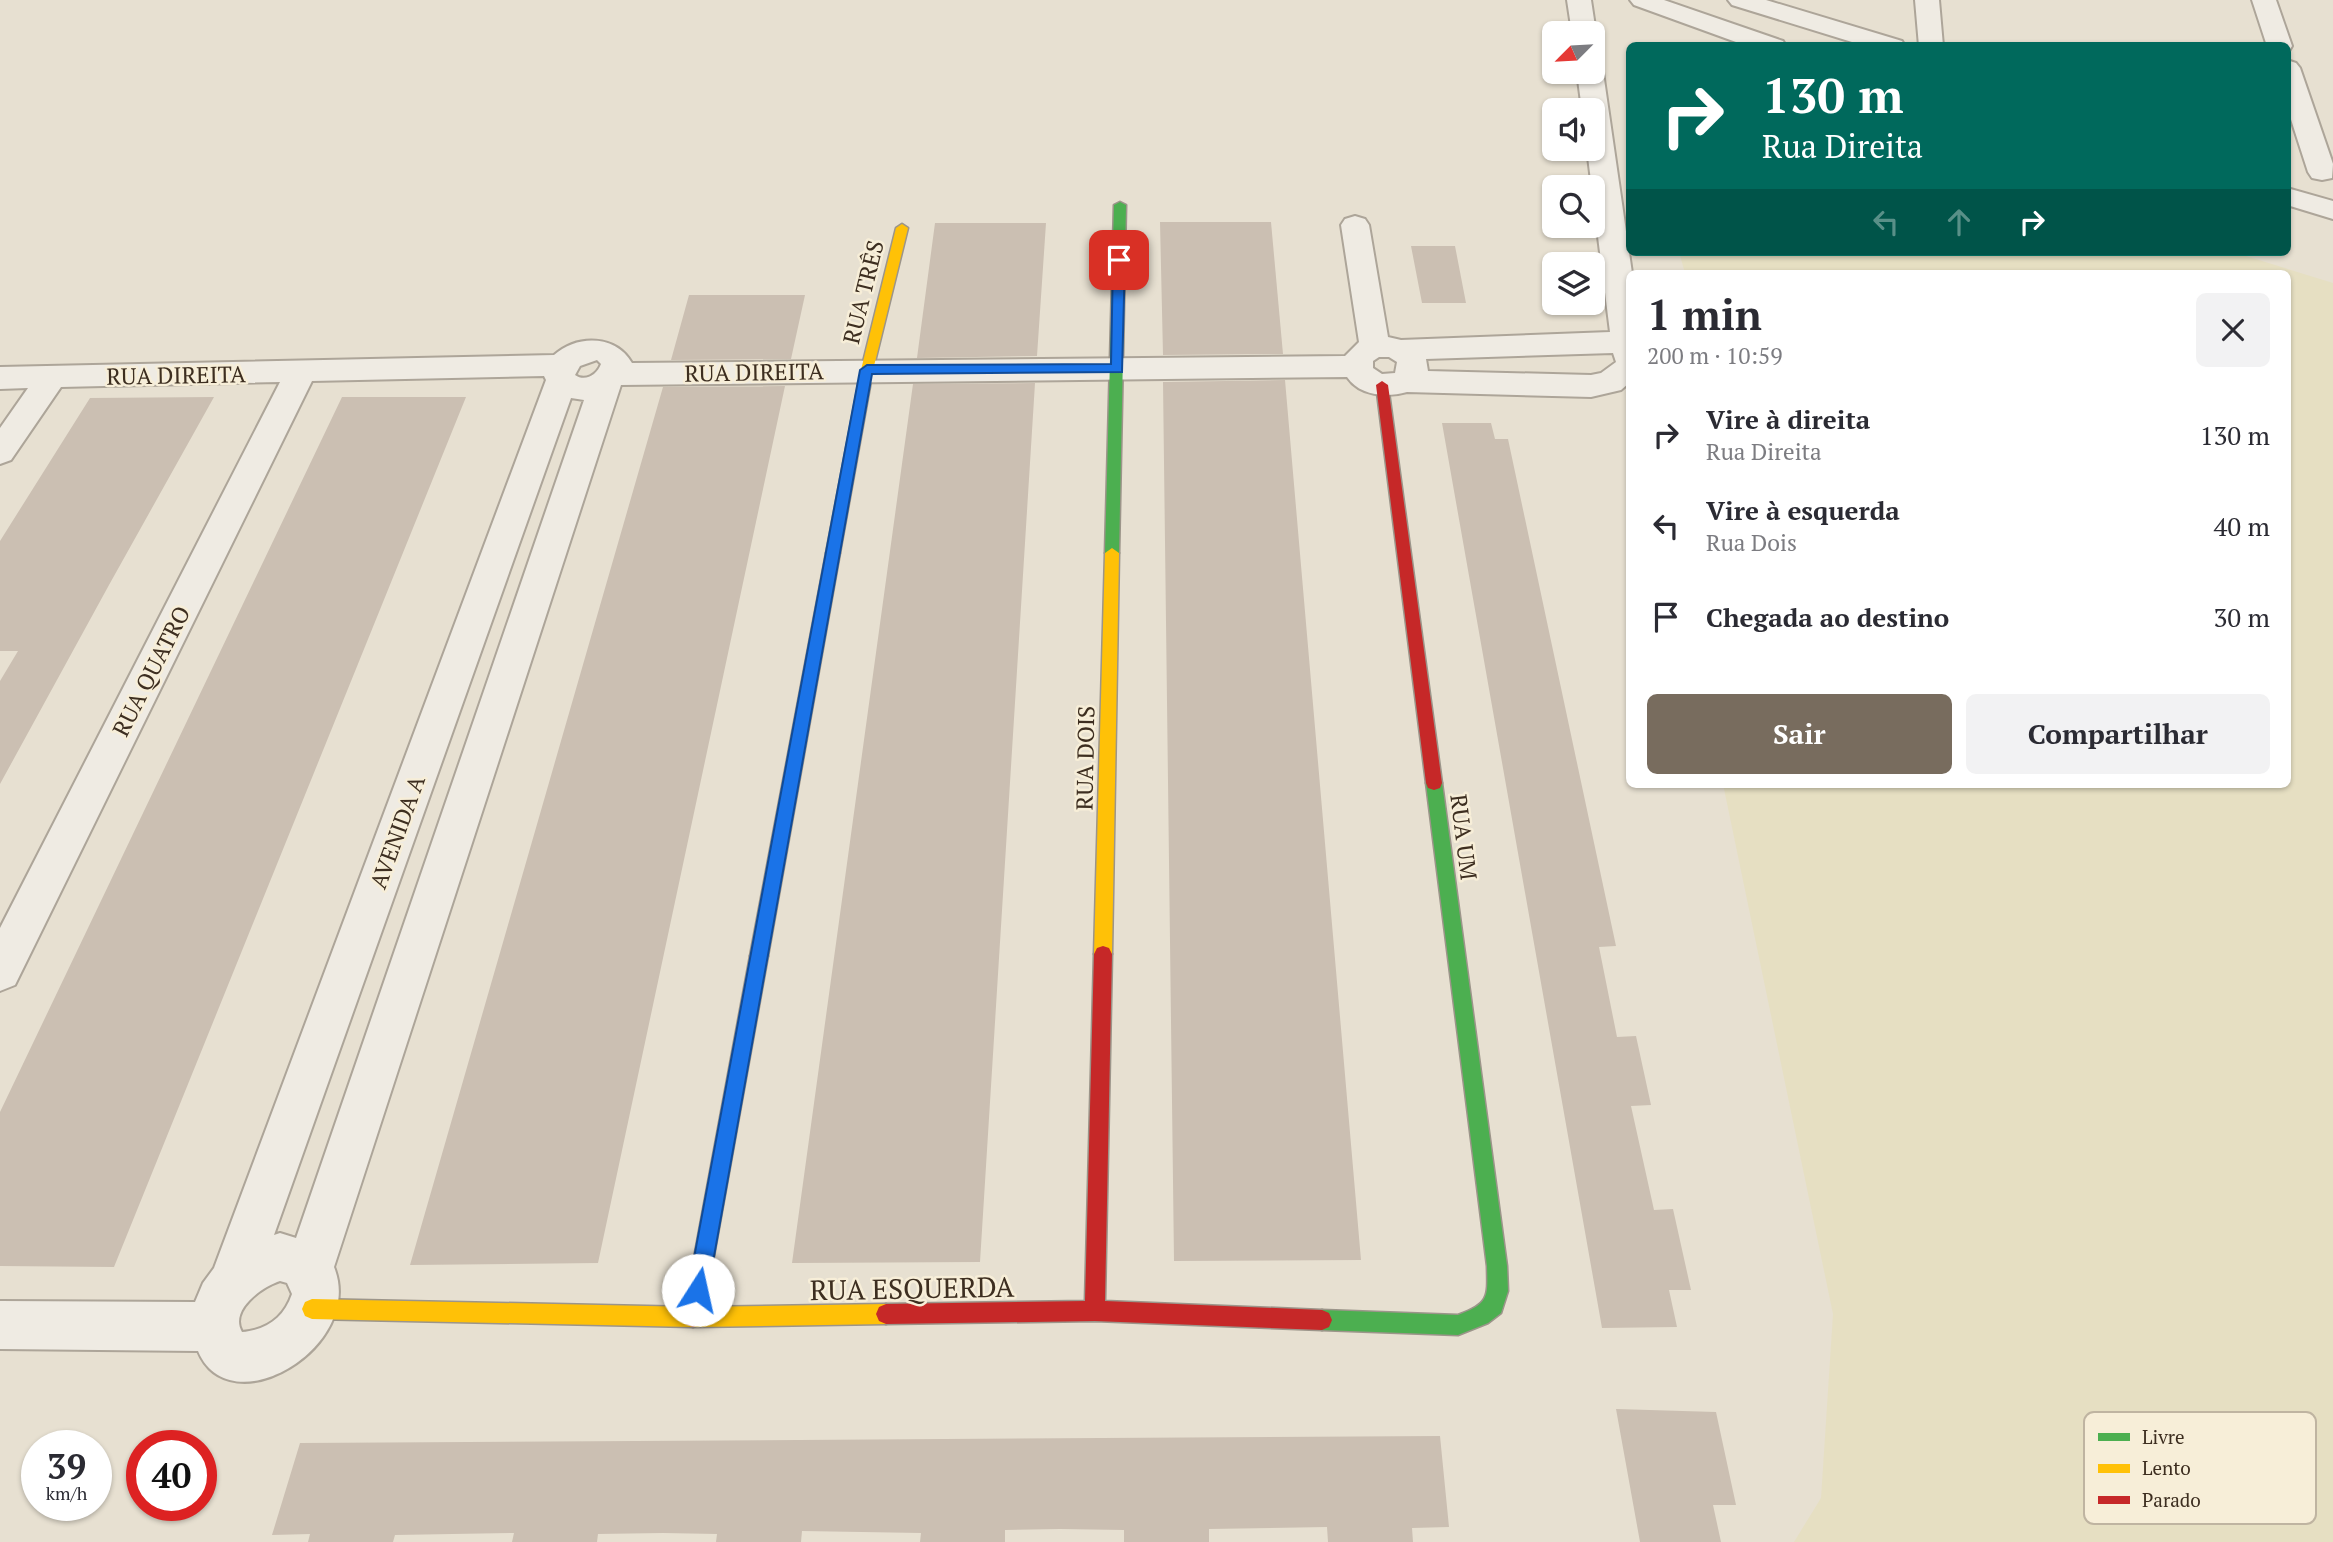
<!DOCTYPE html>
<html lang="pt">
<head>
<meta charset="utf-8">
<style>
	:root { --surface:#fff; --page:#f2f2f3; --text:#2b2b33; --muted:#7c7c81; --accent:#786c5e }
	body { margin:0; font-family:"PT Serif",serif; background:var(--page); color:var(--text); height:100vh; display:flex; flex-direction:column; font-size:26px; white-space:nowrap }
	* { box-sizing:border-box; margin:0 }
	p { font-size:23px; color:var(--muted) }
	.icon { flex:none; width:38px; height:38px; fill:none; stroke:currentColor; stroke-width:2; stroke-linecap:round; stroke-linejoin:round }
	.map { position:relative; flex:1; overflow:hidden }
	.panel { position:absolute; left:1626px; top:270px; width:665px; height:518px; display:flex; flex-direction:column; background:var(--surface); border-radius:10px; box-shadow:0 2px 5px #0004 }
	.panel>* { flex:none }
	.guide { position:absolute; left:1626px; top:42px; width:665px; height:214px; border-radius:10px; box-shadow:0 2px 5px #0004; background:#00695c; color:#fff; overflow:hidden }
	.needle { width:46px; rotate:246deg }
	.fabs { position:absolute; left:1542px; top:21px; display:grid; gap:14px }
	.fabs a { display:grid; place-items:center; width:63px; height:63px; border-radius:10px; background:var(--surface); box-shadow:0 2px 5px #0004; font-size:35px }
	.speed { position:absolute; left:21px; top:1430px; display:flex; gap:14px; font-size:35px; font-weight:700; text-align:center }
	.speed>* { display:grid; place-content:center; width:91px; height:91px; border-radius:50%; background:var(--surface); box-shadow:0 2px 5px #0004; line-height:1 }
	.speed small { font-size:18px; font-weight:400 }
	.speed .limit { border:10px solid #d22; background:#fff; color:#111 }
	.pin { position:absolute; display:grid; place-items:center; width:60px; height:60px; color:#fff; margin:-30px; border-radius:14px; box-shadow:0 4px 10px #0006 }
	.me { position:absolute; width:77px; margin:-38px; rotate:10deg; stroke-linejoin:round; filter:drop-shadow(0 0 5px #0008) }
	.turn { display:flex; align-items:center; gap:24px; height:147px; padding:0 21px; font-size:32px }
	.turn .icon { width:91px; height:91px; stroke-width:2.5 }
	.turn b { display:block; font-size:49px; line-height:60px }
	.lanes { display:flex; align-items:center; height:66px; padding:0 21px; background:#0003; justify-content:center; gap:35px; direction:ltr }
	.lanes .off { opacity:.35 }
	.round { display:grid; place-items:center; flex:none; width:74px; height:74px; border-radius:10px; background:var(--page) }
	.summary { display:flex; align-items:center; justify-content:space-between; height:119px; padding:0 21px }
	h1 { font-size:42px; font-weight:700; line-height:52px }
	.button { display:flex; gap:14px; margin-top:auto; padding:14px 21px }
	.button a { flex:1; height:80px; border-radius:10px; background:var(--accent); color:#fff; font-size:28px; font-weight:700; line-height:80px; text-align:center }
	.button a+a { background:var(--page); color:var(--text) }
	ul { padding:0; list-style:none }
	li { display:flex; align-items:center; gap:21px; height:91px; padding:0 21px }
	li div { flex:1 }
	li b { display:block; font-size:26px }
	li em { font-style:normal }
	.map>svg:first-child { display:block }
	.farmland { fill:#e6dfc2 }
	.building { fill:#cbbfb2 }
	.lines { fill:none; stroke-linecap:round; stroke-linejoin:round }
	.street-casing { stroke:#ada599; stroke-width:4 }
	.fast-casing { stroke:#9c958a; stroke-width:3 }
	.slow-casing { stroke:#9c958a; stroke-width:3 }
	.jam-casing { stroke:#9c958a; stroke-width:3 }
	.street { fill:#efebe3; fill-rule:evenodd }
	.fast { fill:#4caf50; fill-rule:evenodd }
	.slow { fill:#ffc107; fill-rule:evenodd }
	.jam { fill:#c62828; fill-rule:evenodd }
	.route { fill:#1a73e8; stroke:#114b97; stroke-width:2 }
	.labels { text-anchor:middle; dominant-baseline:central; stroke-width:5; stroke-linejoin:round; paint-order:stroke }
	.street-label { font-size:23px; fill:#3d2e20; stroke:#f7eed8 }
	.near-street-label { font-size:28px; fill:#3d2e20; stroke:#f7eed8 }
	.key { fill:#f7eed8; stroke:#bfb4a1; stroke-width:2 }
	.key-label { font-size:19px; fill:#3d2e20 }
</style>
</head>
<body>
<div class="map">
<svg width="2333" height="1542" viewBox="0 0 2333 1542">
	<rect width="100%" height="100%" fill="#e7e0d1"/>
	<path class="farmland" d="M1679 252H2233L2333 283V1542H1794L1821 1498 1833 1314 1723 784H2287V273H1685Z"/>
	<path class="building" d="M1160 222H1271L1283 354 1163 355Z
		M935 223H1046L1037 356 917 358Z
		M1411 246H1455L1466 303H1422Z
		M689 295H805L791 359 671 360Z
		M1285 380 1361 1260 1174 1261 1163 382Z
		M1035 383 980 1262 792 1263 913 384Z
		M785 386 598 1263 410 1265 663 387Z
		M214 397 109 585 0 784V681L18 651H0V541L90 398Z
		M342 397H466L114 1267 0 1266V1112Z
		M1442 423H1491L1495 439H1508L1616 946 1599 947 1617 1037 1636 1036 1651 1105 1631 1106 1654 1210 1673 1209 1691 1290H1669L1677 1327 1602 1328Z
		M1616 1409 1716 1412 1736 1505H1713L1721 1542H1640Z
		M1440 1436 1449 1527 1412 1528 1413 1542H1328L1327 1527 1209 1529V1542H1124V1530L1060 1529 1005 1530V1542H920L921 1533 802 1531 801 1542H716L717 1534 663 1533 598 1534 597 1542H512L514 1533 395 1535 393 1542H308L310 1534 272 1535 300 1443Z"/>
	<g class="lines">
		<g class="street-casing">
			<path id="street" d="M1567 0H1591L1596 33 1593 38 1592 33H1572Z
				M1630 0H1664L1783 41 1786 46H1747L1634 5Z
				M1728 0H1766L1902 41 1905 46H1865L1732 5Z
				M1915 0H1939L1943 46H1919Z
				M2252 0H2276L2292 46 2289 51 2287 46H2267Z
				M2287 60 2296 63 2300 68 2333 164 2332 178 2322 180 2312 178 2308 172 2287 107Z
				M1592 65 1599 67 1603 72 1632 273H1629V383L1621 390 1591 397 1407 392C1386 398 1360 396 1347 377L621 385 334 1267C366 1346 230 1428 198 1351L0 1349V1301L195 1302 203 1283 214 1268 546 380 544 376 312 381 15 985 0 991V928L280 382 61 387 11 460 0 464V428L28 388 0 389V367L554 355C578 334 616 335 632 363L1345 356 1359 342 1341 225 1345 219 1355 216 1365 219 1369 225 1388 337 1401 340 1610 332 1587 149H1592V110H1582L1577 72H1592ZM1613 353 1616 362 1601 373 1591 375 1428 371 1426 359ZM1379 357H1389L1397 362 1395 373 1382 374 1373 368V361ZM597 360 601 364C597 375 585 382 575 375L580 366ZM571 398 584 400 296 1238 280 1233 274 1235ZM280 1281 287 1283 292 1294C284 1318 266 1330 242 1332 229 1310 262 1287 280 1281Z
				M2287 188 2333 201V219L2287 205Z"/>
		</g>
		<g class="fast-casing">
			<path id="fast" d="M1120 202 1126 205 1119 553 1112 558 1105 553 1114 205Z
				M833 548 840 553 768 956 765 962 759 964 753 962 750 956 826 553Z
				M1434 776 1440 778 1442 783 1507 1266 1508 1291 1501 1313 1488 1323 1458 1335 1322 1330 1315 1327 1312 1320 1315 1313 1322 1310 1458 1315C1489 1303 1488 1298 1487 1266L1426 783 1428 778Z"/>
		</g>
		<g class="slow-casing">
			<path id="slow" d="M902 224 908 228 873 370 840 553 833 558 826 553 861 370 896 228Z
				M1112 548 1119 553 1112 954 1109 960 1103 962 1097 960 1094 954 1105 553Z
				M312 1299 693 1307 886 1304 893 1307 896 1314 893 1321 886 1324 693 1327 312 1319 305 1316 302 1309 305 1302Z"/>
		</g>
		<g class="jam-casing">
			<path id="jam" d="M1382 381 1388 385 1442 783 1440 788 1434 790 1428 788 1426 783 1376 385Z
				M1103 946 1109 948 1112 954 1105 1301 1322 1310 1329 1313 1332 1320 1329 1327 1322 1330 1095 1321 886 1324 879 1321 876 1314 879 1307 886 1304 1085 1301 1094 954 1097 948Z
				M759 948 765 950 768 956 703 1317 700 1324 693 1327 686 1324 683 1317 750 956 753 950Z"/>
		</g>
		<use href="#street" class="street"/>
		<use href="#fast" class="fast"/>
		<use href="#slow" class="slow"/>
		<use href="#jam" class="jam"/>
	</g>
	<path class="route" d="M1119 256 1125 260 1122 372 872 374 708 1290 705 1297 698 1300 691 1297 688 1290 860 370 867 365 1111 364 1113 260Z"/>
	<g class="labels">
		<g class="street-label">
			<text transform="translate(863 292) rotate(-76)">RUA TRÊS</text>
			<text transform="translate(754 372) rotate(-1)">RUA DIREITA</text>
			<text transform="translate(176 375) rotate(-1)">RUA DIREITA</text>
			<text transform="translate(151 671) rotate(-63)">RUA QUATRO</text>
			<text transform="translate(1085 758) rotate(-89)">RUA DOIS</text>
			<text transform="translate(397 832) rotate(-70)">AVENIDA A</text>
			<text transform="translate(1464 837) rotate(83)">RUA UM</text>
		</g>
		<g class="near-street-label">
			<text transform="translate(912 1288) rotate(-1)">RUA ESQUERDA</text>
		</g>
	</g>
	<rect x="2084" y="1412" width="232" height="112" rx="10" class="key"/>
	<rect x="2098" y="1433" width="32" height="8" fill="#4caf50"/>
	<rect x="2098" y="1464" width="32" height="9" fill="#ffc107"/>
	<rect x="2098" y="1496" width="32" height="8" fill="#c62828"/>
	<g class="key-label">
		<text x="2142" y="1444">Livre</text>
		<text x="2142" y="1475">Lento</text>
		<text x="2142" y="1507">Parado</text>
	</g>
</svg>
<div class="fabs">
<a><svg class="needle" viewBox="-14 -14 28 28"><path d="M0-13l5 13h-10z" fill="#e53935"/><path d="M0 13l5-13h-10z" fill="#7c7c81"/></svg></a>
<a><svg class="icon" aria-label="sound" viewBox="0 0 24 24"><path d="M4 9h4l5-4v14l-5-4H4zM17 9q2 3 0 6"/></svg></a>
<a><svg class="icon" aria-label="search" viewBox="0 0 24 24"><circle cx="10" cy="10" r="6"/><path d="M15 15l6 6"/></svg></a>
<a><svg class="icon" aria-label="layers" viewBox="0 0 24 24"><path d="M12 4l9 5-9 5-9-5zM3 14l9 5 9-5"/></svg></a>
</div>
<div class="speed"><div>39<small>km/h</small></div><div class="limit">40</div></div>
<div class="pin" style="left:1119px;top:260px;background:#d93025"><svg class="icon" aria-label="arrive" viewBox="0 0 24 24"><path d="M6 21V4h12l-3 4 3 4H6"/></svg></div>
<svg class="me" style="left:698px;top:1290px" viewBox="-20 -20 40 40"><circle r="19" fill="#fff"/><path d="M0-13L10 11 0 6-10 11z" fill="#1a73e8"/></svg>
<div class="guide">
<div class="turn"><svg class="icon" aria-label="right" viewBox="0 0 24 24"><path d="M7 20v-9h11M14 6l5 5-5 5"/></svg><div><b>130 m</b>Rua Direita</div></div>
<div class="lanes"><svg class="icon off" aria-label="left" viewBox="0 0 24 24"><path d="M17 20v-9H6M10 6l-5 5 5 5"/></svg><svg class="icon off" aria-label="ahead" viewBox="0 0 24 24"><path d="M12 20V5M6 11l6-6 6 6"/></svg><svg class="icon" aria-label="right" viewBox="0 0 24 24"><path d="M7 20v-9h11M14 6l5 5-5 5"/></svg></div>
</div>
<section class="panel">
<div class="summary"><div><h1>1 min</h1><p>200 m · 10:59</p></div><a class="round"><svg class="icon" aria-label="close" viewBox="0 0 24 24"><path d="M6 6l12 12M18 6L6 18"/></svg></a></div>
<ul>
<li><svg class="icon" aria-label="right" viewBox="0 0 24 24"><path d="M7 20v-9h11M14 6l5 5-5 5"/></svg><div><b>Vire à direita</b><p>Rua Direita</p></div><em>130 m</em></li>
<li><svg class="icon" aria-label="left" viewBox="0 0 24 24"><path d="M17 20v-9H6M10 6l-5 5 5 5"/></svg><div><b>Vire à esquerda</b><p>Rua Dois</p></div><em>40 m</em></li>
<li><svg class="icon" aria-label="arrive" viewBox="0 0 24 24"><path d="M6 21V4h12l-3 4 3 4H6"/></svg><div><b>Chegada ao destino</b></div><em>30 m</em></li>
</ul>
<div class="button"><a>Sair</a><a>Compartilhar</a></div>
</section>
</div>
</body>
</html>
